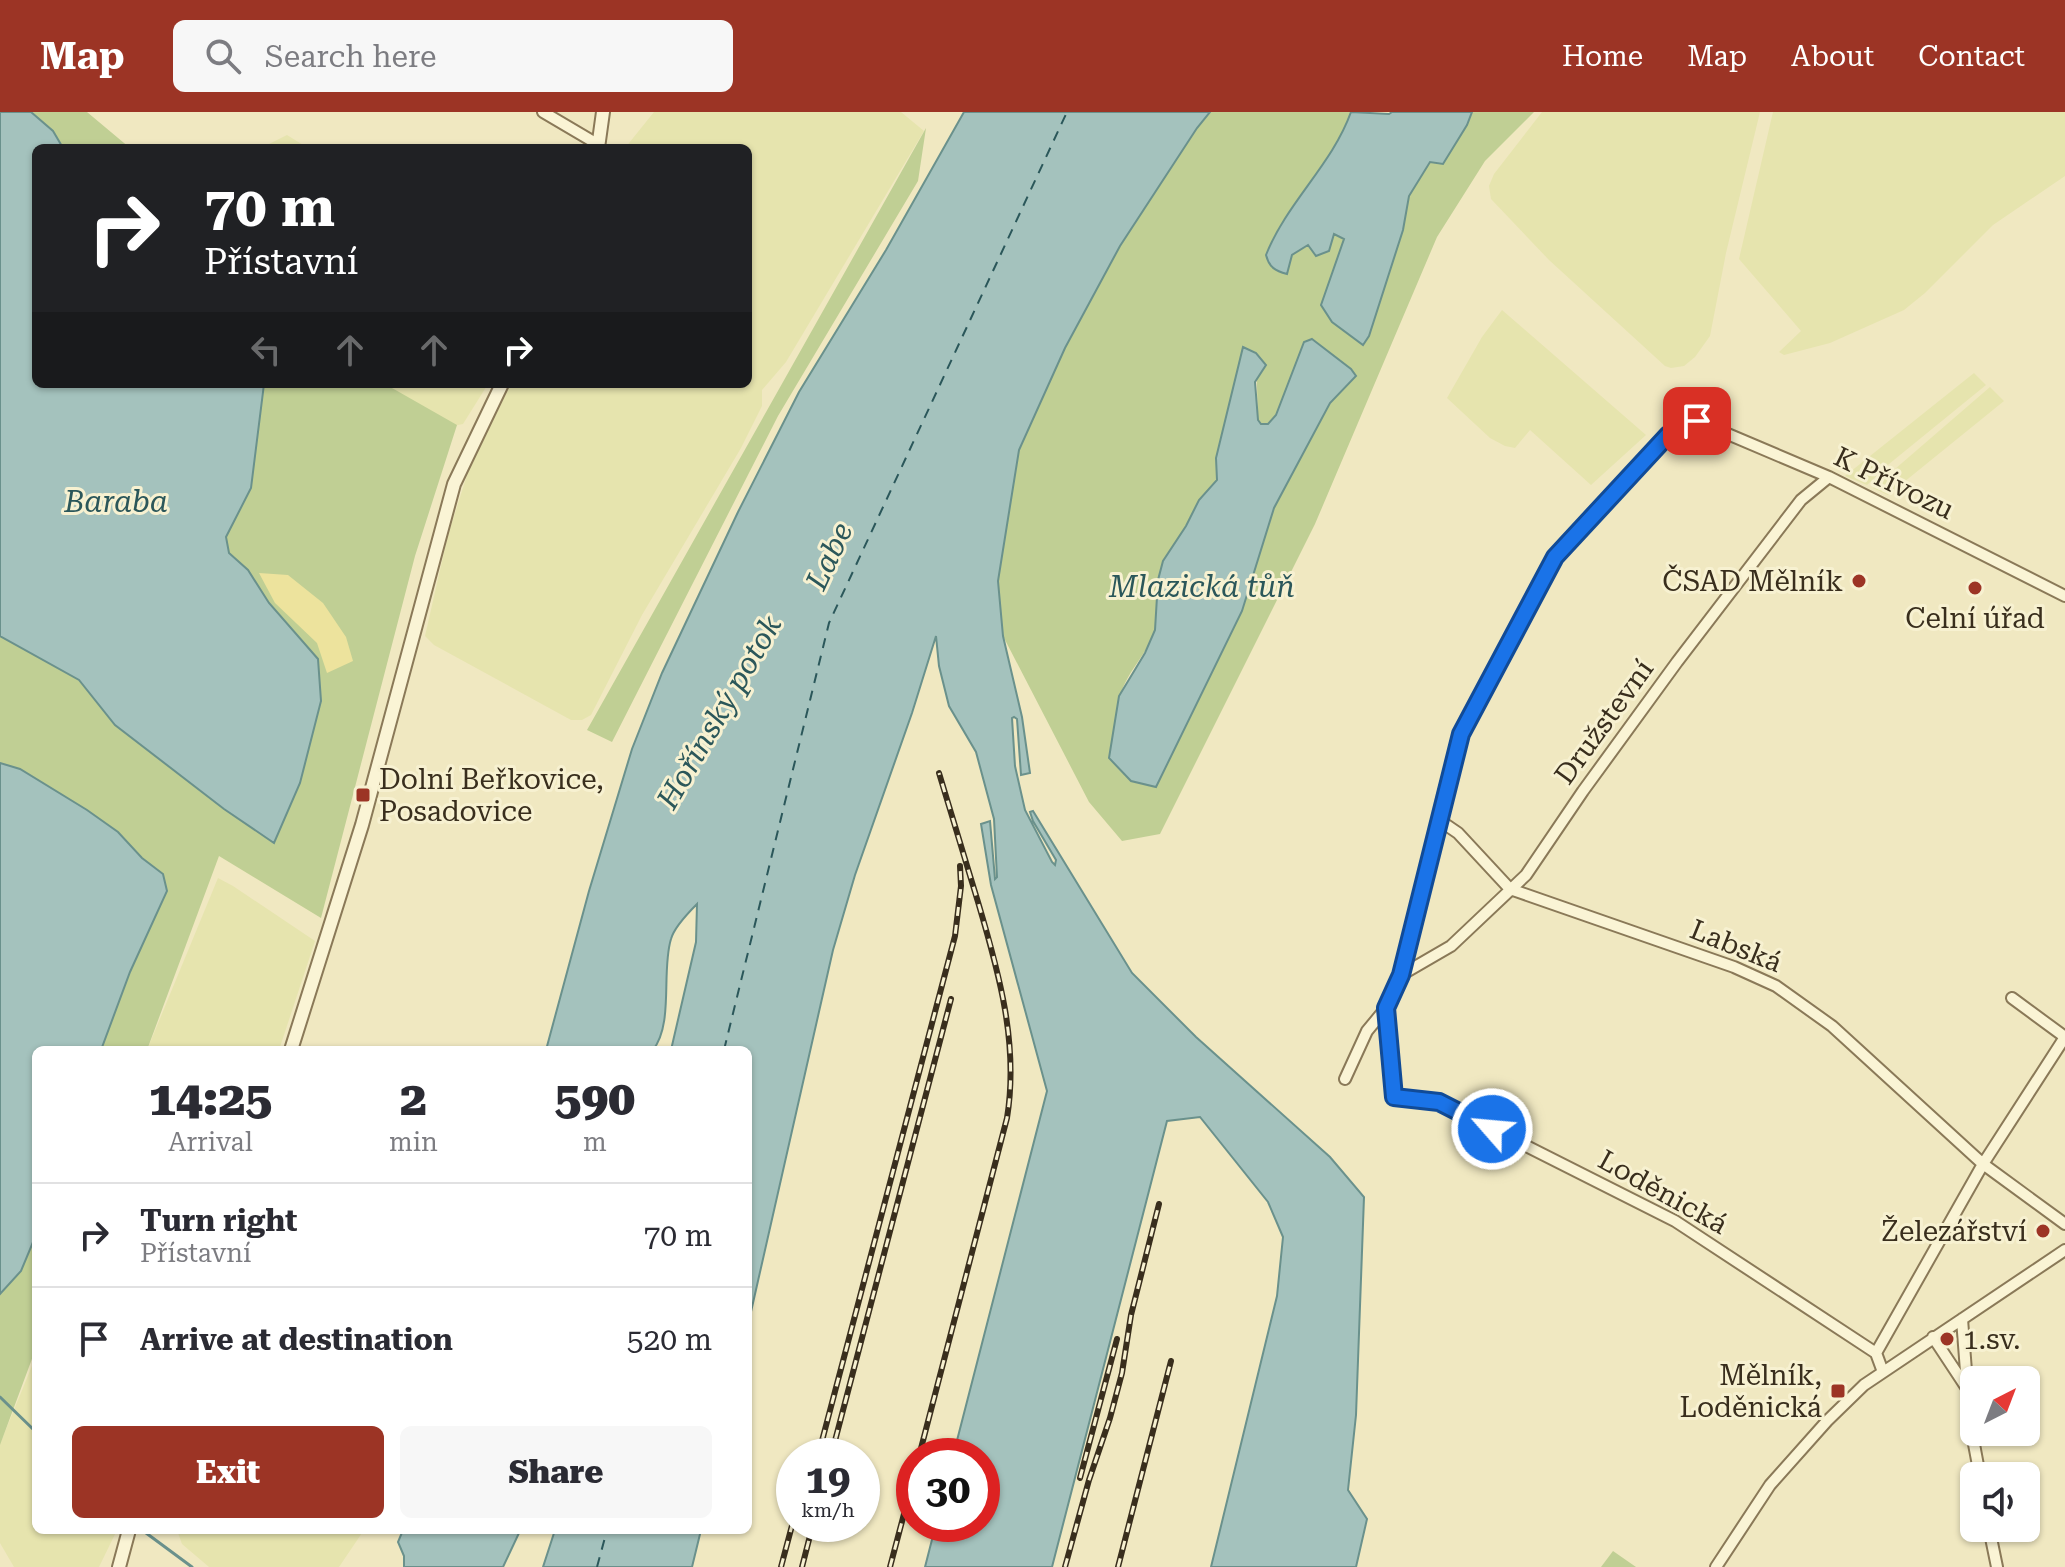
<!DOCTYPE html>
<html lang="en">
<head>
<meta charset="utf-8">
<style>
	:root { --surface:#fff; --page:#f7f7f7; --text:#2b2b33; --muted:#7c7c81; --line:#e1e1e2; --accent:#9c3425 }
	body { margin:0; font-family:"Roboto Serif",serif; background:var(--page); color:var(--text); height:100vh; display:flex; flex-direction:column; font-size:30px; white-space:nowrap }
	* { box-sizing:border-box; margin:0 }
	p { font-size:26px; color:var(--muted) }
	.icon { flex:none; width:44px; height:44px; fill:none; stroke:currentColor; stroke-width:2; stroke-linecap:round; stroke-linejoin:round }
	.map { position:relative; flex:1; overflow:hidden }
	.side { position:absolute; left:32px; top:934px; width:720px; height:488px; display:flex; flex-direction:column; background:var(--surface); border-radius:12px; box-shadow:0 2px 6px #0004 }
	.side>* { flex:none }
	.top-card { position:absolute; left:32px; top:32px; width:720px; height:244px; border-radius:12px; box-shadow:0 2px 6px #0004; background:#202124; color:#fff; overflow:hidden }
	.needle { width:52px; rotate:42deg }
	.fabs { position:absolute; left:1960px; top:1254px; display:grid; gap:16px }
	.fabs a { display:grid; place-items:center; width:80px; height:80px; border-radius:12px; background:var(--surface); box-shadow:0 2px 6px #0004; font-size:40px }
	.speed { position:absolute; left:776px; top:1326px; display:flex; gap:16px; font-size:40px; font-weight:700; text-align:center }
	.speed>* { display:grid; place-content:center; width:104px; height:104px; border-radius:50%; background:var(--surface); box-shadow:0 2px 6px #0004; line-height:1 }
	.speed small { font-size:20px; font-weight:400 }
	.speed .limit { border:12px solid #d22; background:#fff; color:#111 }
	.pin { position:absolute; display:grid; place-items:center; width:68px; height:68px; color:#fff; margin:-34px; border-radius:16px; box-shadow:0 4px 12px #0006 }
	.me { position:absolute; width:88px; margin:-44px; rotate:297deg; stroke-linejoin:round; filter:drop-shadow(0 0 6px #0008) }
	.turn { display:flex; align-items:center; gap:28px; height:168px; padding:0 40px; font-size:36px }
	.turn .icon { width:104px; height:104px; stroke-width:2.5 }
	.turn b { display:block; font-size:56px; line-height:68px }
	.lanes { display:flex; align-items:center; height:76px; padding:0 40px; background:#0003; justify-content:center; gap:40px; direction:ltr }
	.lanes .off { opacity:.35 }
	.eta { display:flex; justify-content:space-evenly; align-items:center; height:136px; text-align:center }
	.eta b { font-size:48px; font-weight:800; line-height:56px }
	.button { display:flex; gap:16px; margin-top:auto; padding:16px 40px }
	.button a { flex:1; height:92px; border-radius:12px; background:var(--accent); color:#fff; font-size:32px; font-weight:800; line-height:92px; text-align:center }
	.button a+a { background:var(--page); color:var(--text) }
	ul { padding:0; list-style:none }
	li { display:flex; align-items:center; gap:24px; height:104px; padding:0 40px; border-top:2px solid var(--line) }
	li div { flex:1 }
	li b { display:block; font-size:30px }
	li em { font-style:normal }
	header { display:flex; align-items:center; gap:48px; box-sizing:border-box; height:112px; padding:0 40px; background:var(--accent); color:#fff }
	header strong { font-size:38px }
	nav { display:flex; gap:44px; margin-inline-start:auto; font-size:28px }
	.search { width:560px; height:72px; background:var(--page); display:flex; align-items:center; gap:20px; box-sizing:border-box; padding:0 28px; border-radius:12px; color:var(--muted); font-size:30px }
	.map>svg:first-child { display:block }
	.farmland { fill:#e6e4ae }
	.green { fill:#c0cf94; fill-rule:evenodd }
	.sand { fill:#ede39d }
	.water { fill:#a4c2bd; stroke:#6a918c; stroke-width:2 }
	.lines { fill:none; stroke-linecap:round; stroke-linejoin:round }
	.stream { stroke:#6a918c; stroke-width:3 }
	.ferry { stroke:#2b575a; stroke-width:2; stroke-dasharray:10 8; stroke-linecap:butt }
	.minor-casing { stroke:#8a7958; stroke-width:14 }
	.tertiary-casing { stroke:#8a7958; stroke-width:16 }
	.minor { stroke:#faf4d5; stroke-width:10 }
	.tertiary { stroke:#faf4d5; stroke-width:12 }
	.rail-casing { stroke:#392e1d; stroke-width:6 }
	.rail { stroke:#f7f1d1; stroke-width:3; stroke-dasharray:9; stroke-linecap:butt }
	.route-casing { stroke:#114b97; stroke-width:20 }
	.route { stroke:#1a73e8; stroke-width:14 }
	.poi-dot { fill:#9c3425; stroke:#f7f1d1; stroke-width:3 }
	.labels { text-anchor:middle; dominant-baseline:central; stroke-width:6; stroke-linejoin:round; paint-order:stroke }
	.street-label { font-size:28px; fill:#392e1d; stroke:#f7f1d1 }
	.poi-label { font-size:28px; fill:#392e1d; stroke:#f7f1d1; text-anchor:end }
	.water-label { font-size:30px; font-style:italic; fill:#2b575a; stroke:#f7f1d1 }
</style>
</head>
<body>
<header>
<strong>Map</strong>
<div class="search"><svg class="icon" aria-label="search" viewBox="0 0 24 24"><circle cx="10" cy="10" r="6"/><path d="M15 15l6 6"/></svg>Search here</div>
<nav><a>Home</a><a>Map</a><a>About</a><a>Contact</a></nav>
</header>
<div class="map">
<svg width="2065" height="1455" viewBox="0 0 2065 1455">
	<rect width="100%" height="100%" fill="#f0e8c1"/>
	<path class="farmland" d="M654 0H901L924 19 786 250 762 278V294L741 336 642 503 591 603 582 608H571L434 533 425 524 448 423 468 360 511 272H748V36H625Z
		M1542 0H1760L1726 141 1710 224 1695 245 1684 254 1671 256 1665 254 1549 148 1491 87 1489 74 1494 62Z
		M1773 0H2065V64L1993 113 1925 181 1904 198 1830 231 1784 243 1779 240 1801 219 1739 147Z
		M287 23 308 36H262L267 33Z
		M1502 198 1646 323 1591 373 1530 318 1515 336 1505 334 1490 326 1447 286 1482 225Z
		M1974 261 1986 273 1889 352 1867 373 1845 364Z
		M385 272H488L463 312 453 314Z
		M1990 275 2004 289 1888 383 1873 376Z
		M218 766 233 774 315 829 279 938H147Z
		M36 1244V1418H117L99 1455H14L0 1431V1332Z
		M177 1418H364L339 1455H209L182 1432Z"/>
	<path class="green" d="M31 0H87L130 36H63L53 19Z
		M1210 0H1351C1334 48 1295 84 1272 129L1292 143 1308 133 1317 144 1333 121 1345 127 1321 193 1403 118 1409 84 1430 50 1443 52 1467 13 1472 0H1534L1485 49 1437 125 1315 412 1160 722 1122 729 1089 690 1003 524 998 469 1019 338 1065 236 1120 134 1197 16ZM1304 230 1355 264 1330 291 1274 396 1242 499 1156 674 1119 595C1119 566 1147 545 1155 518 1159 502 1155 484 1158 468 1162 446 1175 433 1186 414 1198 395 1201 386 1217 368L1216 346 1243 236 1256 241 1258 308 1261 312H1268L1276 303Z
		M926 16 918 69 778 304 612 630 587 618Z
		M264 272H385L457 313 415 444 321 806 219 744 147 938H101L130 860 167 779 163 762 142 746 118 720 87 698 20 657 0 651V524L79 568 115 613 224 697 274 730 300 671 321 589 318 547 269 491 248 458 229 441 226 425 251 376Z
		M36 1123V1236L0 1333V1182L21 1159Z
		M1613 1439 1636 1455H1601Z"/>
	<path class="sand" d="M259 461 288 463 323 491 346 525 353 549 327 561 317 531 275 491Z"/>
	<path class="water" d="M0 0H31L53 19 63 36H36V272H264L251 376 226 425 229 441 248 458 269 491 318 547 321 589 300 671 274 731 224 697 115 613 79 568 0 524Z
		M964 0H1210L1197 16 1120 134 1065 236 1019 338 998 469 1003 524 1022 605 1030 661 1021 663 1017 607 1014 605 1012 606 1015 654 1025 698 1052 750 1055 753 1056 748 1033 709 1030 700 1033 699 1132 861 1196 925 1330 1045 1364 1085 1356 1303 1348 1378 1367 1407 1356 1455H1211L1277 1184 1283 1125 1268 1090 1200 1005 1167 1009 1052 1455H925L936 1412H982V1344H953L1047 979 991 773 981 712 990 709 995 767 997 765 994 707 976 640 949 594 939 554 936 524 912 601 855 763 833 838 748 1213V938H671L696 830 697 792C689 800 674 816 671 827 661 859 674 911 653 938H546L589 779 632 637 662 561 738 400 799 280 886 138Z
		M1351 0 1389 2 1392 0H1472L1467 13 1443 52 1430 50 1409 84 1403 118 1369 224 1363 233 1332 210 1321 193 1344 127 1334 122 1329 139 1316 144 1308 133 1292 143 1287 162C1275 159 1269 155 1266 143 1287 90 1332 53 1351 0Z
		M1312 227 1351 257 1356 264 1330 291 1274 396 1242 499 1156 675 1131 669 1109 646 1119 584 1145 541 1155 518 1158 468 1163 449 1186 414 1199 388 1217 368 1216 346 1243 235 1256 241 1266 253 1255 270 1258 308 1261 312H1268L1276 303 1304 230Z
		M0 651 20 657 87 698 118 720 142 746 163 762 167 779 130 860 101 938H36V1123L21 1159 0 1182Z
		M403 1418H519V1421L503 1455H404V1444L398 1430Z
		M555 1418H701L692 1455H543Z"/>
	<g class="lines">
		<path class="stream" d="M0 1285 36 1320
			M142 1418 192 1455"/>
		<path class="ferry" d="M724 938 829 511 1067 0
			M597 1455 607 1418"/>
		<g class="minor-casing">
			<path id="minor" d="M543 0 599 33
				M1439 708 1458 721 1510 777 1734 855 1776 874 1832 914 1983 1052 2065 1112
				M1401 863 1451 834 1526 763 1583 679 1677 550 1801 388 1829 365
				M2012 886 2065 925
				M1345 967 1367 919 1386 896
				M1962 1207 1970 1311 1980 1364
				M1933 1225 1966 1275
				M1876 1241 1983 1052 2065 925
				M1883 1260 1876 1241 1675 1109 1439 990 1394 985 1386 896 1401 863 1461 622 1555 445 1668 323 1697 309 1829 365 2065 484
				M1989 1416 1997 1455
				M1716 1455 1770 1373 1827 1309 1864 1273 2065 1138"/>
		</g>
		<g class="tertiary-casing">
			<path id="tertiary" d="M598 36 603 0
				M291 938 362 713 454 372 502 272
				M119 1455 129 1418"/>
		</g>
		<use href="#minor" class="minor"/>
		<use href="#tertiary" class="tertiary"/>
		<g class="rail-casing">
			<path id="rail" d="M818 1344 955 824 961 774 960 754
				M831 1344 951 887
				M919 1344 1007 1006C1019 932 999 861 978 790 965 747 952 704 939 661
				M1080 1366 1117 1227
				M781 1455 794 1406
				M802 1455 813 1412
				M890 1455 914 1364
				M1065 1455 1089 1368 1110 1306 1122 1261 1131 1203 1159 1092
				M1118 1455 1171 1249"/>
		</g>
		<use href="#rail" class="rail"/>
	</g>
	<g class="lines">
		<g class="route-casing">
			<path id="route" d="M1492 1017 1439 990 1394 985 1386 896 1401 863 1461 622 1555 445 1668 323 1697 309"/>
		</g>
		<use href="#route" class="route"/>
	</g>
	<g class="poi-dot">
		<circle cx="1859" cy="469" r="8"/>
		<circle cx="1975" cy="476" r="8"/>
		<rect x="355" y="675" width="16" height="16" rx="4"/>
		<circle cx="2043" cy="1119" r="8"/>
		<circle cx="1947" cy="1227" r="8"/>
		<rect x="1830" y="1271" width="16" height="16" rx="4"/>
	</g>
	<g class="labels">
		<g class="street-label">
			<text transform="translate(1894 371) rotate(26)">K Přívozu</text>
			<text transform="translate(1604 610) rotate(-54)">Družstevní</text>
			<text transform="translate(1736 834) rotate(22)">Labská</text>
			<text transform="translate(1663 1080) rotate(29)">Loděnická</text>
		</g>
		<g class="poi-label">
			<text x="1843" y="469">ČSAD Mělník</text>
			<text x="1975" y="506" text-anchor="middle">Celní úřad</text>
			<text x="379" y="667" text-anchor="start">Dolní Beřkovice,<tspan x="379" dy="32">Posadovice</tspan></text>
			<text x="2027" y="1119">Železářství</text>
			<text x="1963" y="1227" text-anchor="start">1.sv.</text>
			<text x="1822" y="1263">Mělník,<tspan x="1822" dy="32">Loděnická</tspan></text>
		</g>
		<g class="water-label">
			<text x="116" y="389">Baraba</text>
			<text transform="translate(829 444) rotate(-65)">Labe</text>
			<text x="1202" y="474">Mlazická tůň</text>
			<text transform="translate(719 600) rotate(-60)">Hořínský potok</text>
		</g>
	</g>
</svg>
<div class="fabs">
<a><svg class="needle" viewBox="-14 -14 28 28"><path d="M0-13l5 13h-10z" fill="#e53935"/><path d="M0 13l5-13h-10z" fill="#7c7c81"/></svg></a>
<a><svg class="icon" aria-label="sound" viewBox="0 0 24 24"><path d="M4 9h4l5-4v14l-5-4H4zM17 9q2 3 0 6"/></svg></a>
</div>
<div class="speed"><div>19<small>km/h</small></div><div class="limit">30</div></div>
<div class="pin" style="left:1697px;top:309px;background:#d93025"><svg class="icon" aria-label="arrive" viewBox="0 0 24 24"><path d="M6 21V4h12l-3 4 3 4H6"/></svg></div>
<svg class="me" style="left:1492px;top:1017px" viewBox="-20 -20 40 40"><circle r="17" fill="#1a73e8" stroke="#fff" stroke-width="3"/><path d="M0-11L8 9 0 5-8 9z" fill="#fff"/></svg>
<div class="top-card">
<div class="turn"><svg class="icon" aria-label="right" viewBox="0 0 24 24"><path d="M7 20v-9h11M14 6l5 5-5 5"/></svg><div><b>70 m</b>Přístavní</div></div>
<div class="lanes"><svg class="icon off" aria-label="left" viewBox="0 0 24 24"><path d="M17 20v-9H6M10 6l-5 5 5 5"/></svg><svg class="icon off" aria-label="ahead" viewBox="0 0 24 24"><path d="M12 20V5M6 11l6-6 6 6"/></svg><svg class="icon off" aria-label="ahead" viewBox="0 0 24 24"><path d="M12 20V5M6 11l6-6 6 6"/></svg><svg class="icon" aria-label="right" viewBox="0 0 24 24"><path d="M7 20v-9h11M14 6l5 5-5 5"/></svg></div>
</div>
<section class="side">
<div class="eta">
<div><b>14:25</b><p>Arrival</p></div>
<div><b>2</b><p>min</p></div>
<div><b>590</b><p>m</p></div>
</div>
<ul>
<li><svg class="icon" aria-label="right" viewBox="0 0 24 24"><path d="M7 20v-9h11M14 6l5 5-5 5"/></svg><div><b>Turn right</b><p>Přístavní</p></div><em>70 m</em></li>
<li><svg class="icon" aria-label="arrive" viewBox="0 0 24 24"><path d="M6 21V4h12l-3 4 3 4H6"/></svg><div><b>Arrive at destination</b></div><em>520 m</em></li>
</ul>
<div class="button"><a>Exit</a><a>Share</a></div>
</section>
</div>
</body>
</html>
